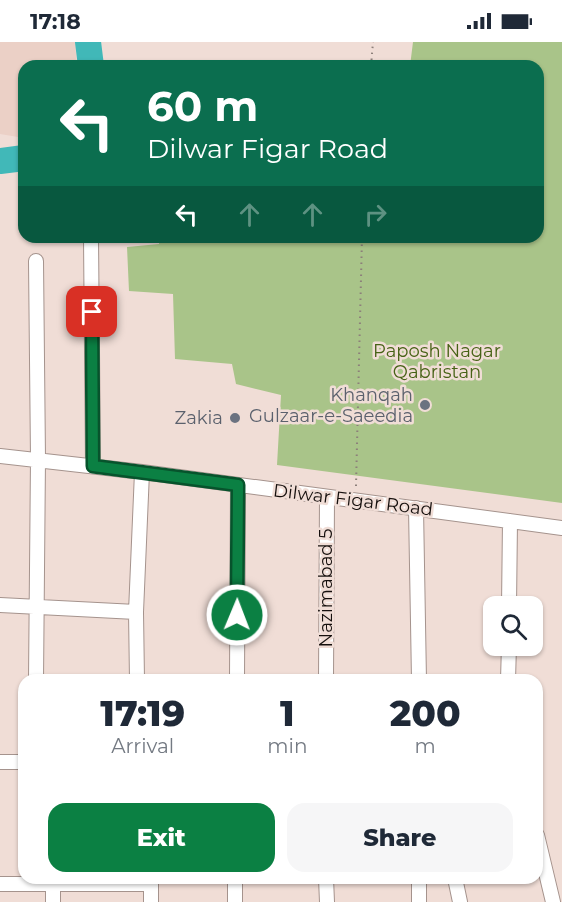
<!DOCTYPE html>
<html lang="en">
<head>
<meta charset="utf-8">
<style>
	:root { --surface:#fff; --page:#f6f6f7; --text:#1f2937; --muted:#747a83; --accent:#0b8043 }
	body { margin:0; font-family:Montserrat,sans-serif; background:var(--page); color:var(--text); height:100vh; display:flex; flex-direction:column; font-size:22px; white-space:nowrap }
	* { box-sizing:border-box; margin:0 }
	p { font-size:20px; color:var(--muted) }
	.icon { flex:none; width:33px; height:33px; fill:none; stroke:currentColor; stroke-width:2; stroke-linecap:round; stroke-linejoin:round }
	.map { position:relative; flex:1; overflow:hidden }
	.panel { position:absolute; left:18px; top:632px; width:525px; height:210px; display:flex; flex-direction:column; background:var(--surface); border-radius:18px; box-shadow:0 2px 4px #0004 }
	.panel>* { flex:none }
	.hud { position:absolute; left:18px; top:18px; width:526px; height:183px; border-radius:18px; box-shadow:0 2px 4px #0004; background:#0b6e4f; color:#fff; overflow:hidden }
	.buttons { position:absolute; left:483px; top:554px; display:grid; gap:12px }
	.buttons a { display:grid; place-items:center; width:60px; height:60px; border-radius:12px; background:var(--surface); box-shadow:0 2px 4px #0004; font-size:30px }
	.pin { position:absolute; display:grid; place-items:center; width:51px; height:51px; color:#fff; margin:-26px; border-radius:12px; box-shadow:0 3px 9px #0006 }
	.me { position:absolute; width:66px; margin:-33px; rotate:1deg; stroke-linejoin:round; filter:drop-shadow(0 0 4px #0008) }
	.turn { display:flex; align-items:center; gap:21px; height:126px; padding:0 30px; font-size:27px }
	.turn .icon { width:78px; height:78px; stroke-width:2.5 }
	.turn b { display:block; font-size:42px; line-height:51px }
	.lanes { display:flex; align-items:center; height:57px; padding:0 30px; background:#0003; justify-content:center; gap:30px; direction:ltr }
	.lanes .off { opacity:.35 }
	.eta { display:flex; justify-content:space-evenly; align-items:center; height:102px; text-align:center }
	.eta b { font-size:36px; font-weight:800; line-height:42px }
	.primary-button { display:flex; gap:12px; margin-top:auto; padding:12px 30px }
	.primary-button a { flex:1; height:69px; border-radius:18px; background:var(--accent); color:#fff; font-size:24px; font-weight:800; line-height:69px; text-align:center }
	.primary-button a+a { background:var(--page); color:var(--text) }
	.status { display:flex; justify-content:space-between; align-items:center; height:42px; padding:0 30px; background:var(--surface); direction:ltr }
	.status svg { height:16px; fill:currentColor }
	.map>svg:first-child { display:block }
	.built { fill:#ebd0c6 }
	.green { fill:#a9c489 }
	.lines { fill:none; stroke-linecap:round; stroke-linejoin:round }
	.river { stroke:#41b8b8; stroke-width:26 }
	.minor-casing { stroke:#a5938d; stroke-width:16 }
	.path { stroke:#8c7f7a; stroke-width:2; stroke-dasharray:1.5 4.5; stroke-linecap:butt }
	.minor { stroke:#fff; stroke-width:14 }
	.route-casing { stroke:#07532c; stroke-width:15 }
	.route { stroke:#0b8043; stroke-width:10 }
	.worship-dot { fill:#6b7280; stroke:#f0ddd6; stroke-width:2 }
	.labels { text-anchor:middle; dominant-baseline:central; stroke-width:5; stroke-linejoin:round; paint-order:stroke }
	.park-label { font-size:18px; fill:#466215; stroke:#f0ddd6 }
	.worship-label { font-size:18px; fill:#5b616d; stroke:#f0ddd6; text-anchor:end }
	.street-label { font-size:18px; fill:#150f0d; stroke:#f0ddd6 }
</style>
</head>
<body>
<div class="status"><b>17:18</b><svg viewBox="0 0 49 12"><path d="M0 12V9h3v3zM5 12V6h3v6zM10 12V3h3v9zM15 12V0h3v12zM26 1h20v11H26zM47 4h2v5h-2z"/></svg></div>
<div class="map">
<svg width="562" height="860" viewBox="0 0 562 860">
	<rect width="100%" height="100%" fill="#f0ddd6"/>
	<path class="built" d="M0 0H75L77 24H24V96L0 92Z"/>
	<path class="green" d="M413 0H562V461L277 423 281 353 236 342 232 322 175 317 173 252 129 249 127 205 159 202V195H538V24H410Z"/>
	<g class="lines">
		<path class="river" d="M88 0 91 24
			M0 119 24 116"/>
		<g class="minor-casing">
			<path id="minor" d="M91 195 93 424
				M0 414 142 430 562 486
				M416 466 419 638
				M0 563 136 570
				M509 564 510 479
				M36 638 38 417 36 219
				M137 638 136 570 142 430
				M237 638 238 443
				M326 638 327 455
				M508 638 509 603
				M0 720H24
				M537 793 553 860
				M53 836V860
				M326 836 327 860
				M419 836V860
				M455 836 460 860
				M0 842H151
				M151 860V836
				M235 860V836"/>
		</g>
		<path class="path" d="M371 24 373 0
			M356 444 362 195"/>
		<use href="#minor" class="minor"/>
	</g>
	<g class="lines">
		<g class="route-casing">
			<path id="route" d="M92 270 93 424 238 443 237 573"/>
		</g>
		<use href="#route" class="route"/>
	</g>
	<g class="worship-dot">
		<circle cx="425" cy="363" r="6"/>
		<circle cx="235" cy="376" r="6"/>
	</g>
	<g class="labels">
		<g class="park-label">
			<text x="437" y="309">Paposh Nagar<tspan x="437" dy="21">Qabristan</tspan></text>
		</g>
		<g class="worship-label">
			<text x="413" y="353">Khanqah<tspan x="413" dy="21">Gulzaar-e-Saeedia</tspan></text>
			<text x="223" y="376">Zakia</text>
		</g>
		<g class="street-label">
			<text transform="translate(353 458) rotate(7)">Dilwar Figar Road</text>
			<text transform="translate(326 546) rotate(-90)">Nazimabad 5</text>
		</g>
	</g>
</svg>
<div class="buttons">
<a><svg class="icon" aria-label="search" viewBox="0 0 24 24"><circle cx="10" cy="10" r="6"/><path d="M15 15l6 6"/></svg></a>
</div>
<div class="pin" style="left:92px;top:270px;background:#d93025"><svg class="icon" aria-label="arrive" viewBox="0 0 24 24"><path d="M6 21V4h12l-3 4 3 4H6"/></svg></div>
<svg class="me" style="left:237px;top:573px" viewBox="-20 -20 40 40"><circle r="17" fill="#0b8043" stroke="#fff" stroke-width="3"/><path d="M0-11L8 9 0 5-8 9z" fill="#fff"/></svg>
<div class="hud">
<div class="turn"><svg class="icon" aria-label="left" viewBox="0 0 24 24"><path d="M17 20v-9H6M10 6l-5 5 5 5"/></svg><div><b>60 m</b>Dilwar Figar Road</div></div>
<div class="lanes"><svg class="icon" aria-label="left" viewBox="0 0 24 24"><path d="M17 20v-9H6M10 6l-5 5 5 5"/></svg><svg class="icon off" aria-label="ahead" viewBox="0 0 24 24"><path d="M12 20V5M6 11l6-6 6 6"/></svg><svg class="icon off" aria-label="ahead" viewBox="0 0 24 24"><path d="M12 20V5M6 11l6-6 6 6"/></svg><svg class="icon off" aria-label="right" viewBox="0 0 24 24"><path d="M7 20v-9h11M14 6l5 5-5 5"/></svg></div>
</div>
<section class="panel">
<div class="eta">
<div><b>17:19</b><p>Arrival</p></div>
<div><b>1</b><p>min</p></div>
<div><b>200</b><p>m</p></div>
</div>
<div class="primary-button"><a>Exit</a><a>Share</a></div>
</section>
</div>
</body>
</html>
